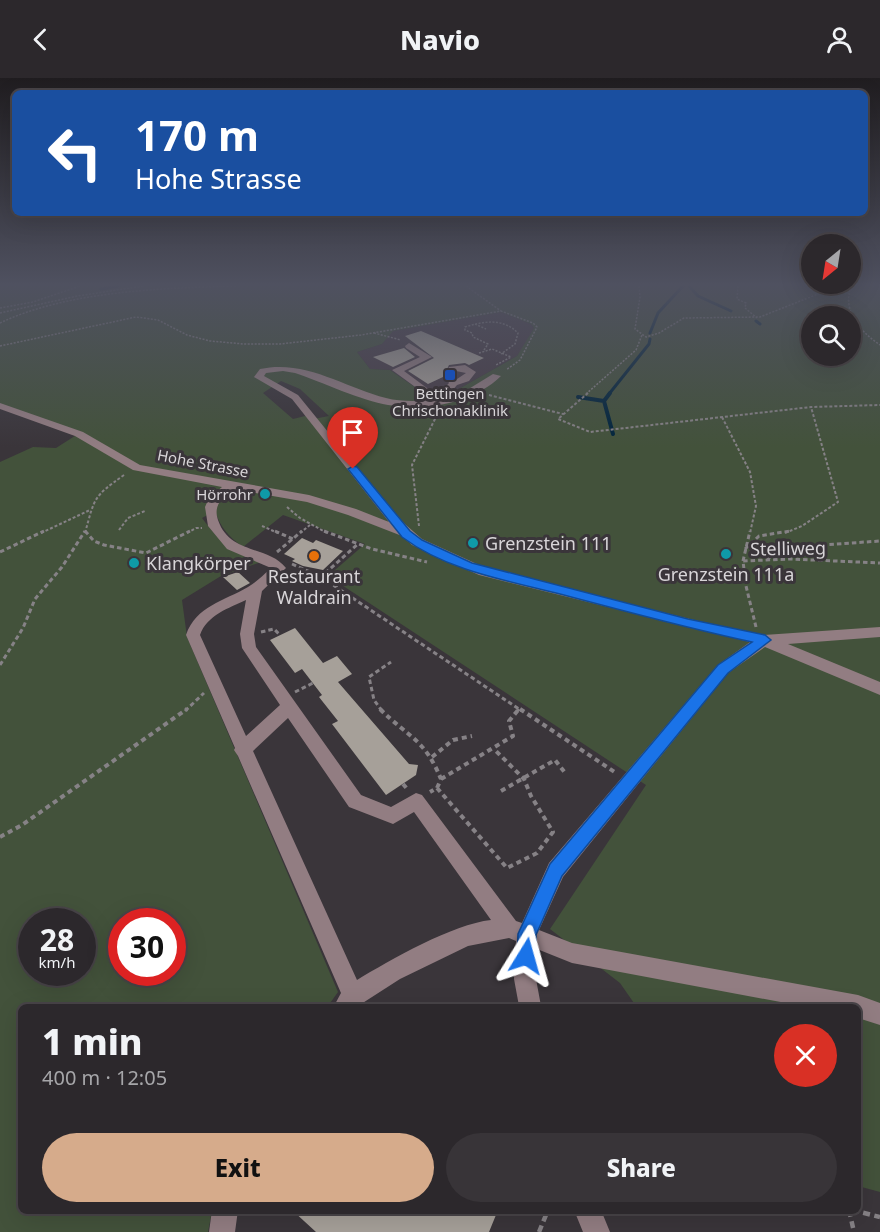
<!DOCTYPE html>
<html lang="en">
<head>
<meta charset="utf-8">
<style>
	:root { --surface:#2c282c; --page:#383438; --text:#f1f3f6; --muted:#a6a6a9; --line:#484448; --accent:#d6ab8b }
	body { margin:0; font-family:"Noto Sans",sans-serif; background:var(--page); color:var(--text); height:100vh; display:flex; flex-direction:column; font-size:22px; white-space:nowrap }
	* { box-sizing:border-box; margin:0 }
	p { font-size:20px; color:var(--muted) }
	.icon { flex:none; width:33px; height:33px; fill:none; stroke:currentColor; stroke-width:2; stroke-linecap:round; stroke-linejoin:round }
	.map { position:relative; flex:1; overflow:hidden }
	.details { position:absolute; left:18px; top:926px; width:843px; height:210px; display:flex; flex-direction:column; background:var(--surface); border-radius:9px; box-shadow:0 6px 24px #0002,0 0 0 2px var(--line) }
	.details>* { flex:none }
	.guide { position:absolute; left:12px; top:12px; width:856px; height:126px; border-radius:9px; box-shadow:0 6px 24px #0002,0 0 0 2px var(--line); background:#1a4fa0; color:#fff; overflow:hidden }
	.needle { width:39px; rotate:210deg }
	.tools { position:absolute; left:801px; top:156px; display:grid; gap:12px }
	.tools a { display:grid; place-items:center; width:60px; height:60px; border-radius:50%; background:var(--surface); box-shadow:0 6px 24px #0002,0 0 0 2px var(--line); font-size:30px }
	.speed { position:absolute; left:18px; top:830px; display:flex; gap:12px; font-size:30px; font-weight:700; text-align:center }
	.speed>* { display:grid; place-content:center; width:78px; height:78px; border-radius:50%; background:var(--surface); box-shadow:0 6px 24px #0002,0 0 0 2px var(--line); line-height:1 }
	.speed small { font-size:15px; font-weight:400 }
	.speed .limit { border:9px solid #d22; background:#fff; color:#111 }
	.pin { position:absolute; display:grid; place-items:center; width:51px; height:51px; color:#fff; margin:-62px -26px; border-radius:50% 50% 50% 0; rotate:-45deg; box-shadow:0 0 6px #0007 }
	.pin .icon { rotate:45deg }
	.me { position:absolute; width:66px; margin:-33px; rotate:8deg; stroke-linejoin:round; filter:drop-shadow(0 0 4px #0008) }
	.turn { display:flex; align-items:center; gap:21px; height:126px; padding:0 24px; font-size:27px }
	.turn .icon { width:78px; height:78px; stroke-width:2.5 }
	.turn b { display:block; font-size:42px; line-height:51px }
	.round { display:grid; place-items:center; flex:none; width:63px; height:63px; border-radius:32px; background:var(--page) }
	.headline { display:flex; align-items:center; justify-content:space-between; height:102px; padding:0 24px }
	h1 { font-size:36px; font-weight:800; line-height:45px }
	.action { display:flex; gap:12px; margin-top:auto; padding:12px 24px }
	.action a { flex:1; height:69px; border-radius:36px; background:var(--accent); color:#111; font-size:24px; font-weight:800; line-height:69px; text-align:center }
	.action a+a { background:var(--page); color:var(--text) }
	header { display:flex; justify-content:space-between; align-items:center; height:78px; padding:0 24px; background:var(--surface); font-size:27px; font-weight:800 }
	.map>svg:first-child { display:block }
	.built { fill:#473c46 }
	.green { fill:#43523b; fill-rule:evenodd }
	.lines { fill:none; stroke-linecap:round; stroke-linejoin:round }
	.stream-far1 { stroke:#00243c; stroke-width:3 }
	.stream { stroke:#00243c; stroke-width:4 }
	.building { fill:#a6a099 }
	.path-far4 { stroke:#868286; stroke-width:1.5; stroke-dasharray:2 1.5; stroke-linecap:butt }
	.path-far3 { stroke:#868286; stroke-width:2; stroke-dasharray:3 2; stroke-linecap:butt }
	.path-far2 { stroke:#868286; stroke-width:3; stroke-dasharray:4.5 3; stroke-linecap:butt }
	.path-far1 { stroke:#868286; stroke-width:4; stroke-dasharray:5 4; stroke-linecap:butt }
	.path { stroke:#868286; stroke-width:4.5; stroke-dasharray:7 4.5; stroke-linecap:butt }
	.minor { fill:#927d82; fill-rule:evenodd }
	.route { fill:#1a73e8; stroke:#114b97; stroke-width:1.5 }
	.transit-dot { fill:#1a4fb4; stroke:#3a353a; stroke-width:2 }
	.culture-dot { fill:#0f9aa8; stroke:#3a353a; stroke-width:2 }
	.food-dot { fill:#e8710a; stroke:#3a353a; stroke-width:2 }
	.labels { text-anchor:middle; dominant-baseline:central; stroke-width:6; stroke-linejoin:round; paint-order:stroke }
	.far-poi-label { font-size:15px; fill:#d8d5d8; stroke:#3a353a }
	.far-street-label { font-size:15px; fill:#d8d5d8; stroke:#3a353a }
	.poi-label { font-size:18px; fill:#d8d5d8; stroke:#3a353a; text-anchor:start }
	.street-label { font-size:18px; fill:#d8d5d8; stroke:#3a353a }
</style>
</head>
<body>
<header><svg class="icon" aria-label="back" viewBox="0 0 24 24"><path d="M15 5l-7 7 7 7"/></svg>Navio<svg class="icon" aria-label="person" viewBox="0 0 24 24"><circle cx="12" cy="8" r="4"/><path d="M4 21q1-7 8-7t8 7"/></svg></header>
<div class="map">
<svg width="880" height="1154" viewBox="0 0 880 1154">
	<rect width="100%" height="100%" fill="#3a353a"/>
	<path class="built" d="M501 234 531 246 534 250 522 271 517 278 448 317 425 316 390 292 370 291 357 274 382 266 392 253Z"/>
	<path class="green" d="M0 208H880V1114L858 1108V928H636L620 905 550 851 646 707 328 498 365 466 283 437 243 469C228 458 221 450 215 433L202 440C222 466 229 473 261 484L221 498 182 522 187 559 338 914 328 928H21V1132L212 1133 208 1154H0V384L33 369 56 370 78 356 0 328ZM501 234 531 246 534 250 517 278 448 317 425 316 390 292 370 291 357 274 382 266 393 253ZM812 238H850V278H812ZM281 303 300 311 329 338 313 341 309 337 293 341 263 315ZM32 843H82V894H32ZM122 843H172V894H122Z"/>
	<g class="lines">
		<path class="stream-far1" d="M689 208 698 218 731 233
			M101 211 118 208
			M756 243 760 246
			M650 255 658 235 683 208
			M609 316 649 266 650 261"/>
		<path class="stream" d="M610 315 604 323 613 356
			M578 319 604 323"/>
	</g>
	<path class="building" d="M421 253 484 280 469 287 465 285 449 287 443 299 428 306 408 293 434 280 405 258Z
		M404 270 415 279 393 289 373 279Z
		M302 460 313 465 316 462 343 473 323 492 303 488 292 483 295 481 284 476Z
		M238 494 250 505 237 512 223 499Z
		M295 550 323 585 337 578 352 596 338 604 409 686 418 687 416 697 386 717 332 646 338 643 319 619 322 617 302 591 295 595 270 562Z
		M292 1132H498L489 1154H316Z"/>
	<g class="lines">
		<path class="path-far4" d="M466 208 501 233
			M639 208 640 219 635 251 646 259 659 255 684 240 760 239 838 208
			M738 208 737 221 746 225 745 230 757 240
			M851 208C842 234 860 253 880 267
			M0 230 33 224 80 208
			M0 235 77 218 144 208
			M0 245C67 213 163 210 236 208
			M475 246 486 251
			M374 255 401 262
			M0 268 136 239 158 242 187 257 210 263 244 266H280L361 257 501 233 533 245 537 249 520 282 506 292
			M484 272 488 266 473 259 472 255 465 252V249C484 243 503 240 518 255L515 266 501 276
			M479 275 492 271 511 279 496 287
			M586 316 636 272 642 257"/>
		<path class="path-far3" d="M588 315 558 341 590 354 811 329 880 327
			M489 317 563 336
			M722 339 750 394 756 428 750 455
			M287 429 300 440 327 455
			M262 448 278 455
			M419 448 412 387 438 335
			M119 452 128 440 145 433
			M85 453 87 455
			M41 455 90 432
			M85 455C95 419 93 419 124 397
			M187 455 196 450H202
			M300 455 310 447
			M785 455 802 448 838 424 811 329"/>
		<path class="path-far2" d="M85 453 94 463 104 467 146 475 190 453
			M275 453 293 461
			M324 453 372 471 427 484
			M745 471 759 458 790 453
			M0 474 44 453
			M277 474 302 453
			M767 482 779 470 880 463
			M743 483 750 453
			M292 486 321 499 358 466
			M321 499 522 633
			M756 549 746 508 743 483 791 481 880 485
			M261 554 274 551 280 557
			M0 587 23 550 35 521 62 489 85 453
			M295 614 313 605
			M185 633 204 615
			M382 633 374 622 369 599 391 584
			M517 633 519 631"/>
		<path class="path-far1" d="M380 631C409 660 424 660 441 701L437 710 430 714
			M520 631 616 695
			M432 679 453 662 472 658
			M441 701 513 658 509 643 519 631
			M403 706 408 712
			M437 710 507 790 537 775 553 754 531 718 524 701 494 671
			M501 713 555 682 566 696
			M0 759 22 747 187 631"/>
		<path class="path" d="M849 1132 854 1154
			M852 1132 880 1139
			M539 1154 548 1132"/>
		<path class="minor" d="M409 265 432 279 404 293 431 313 439 316 449 305 445 297 449 289 465 287 476 294 469 303 457 307 446 320 467 312 493 296 501 298C472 326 426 333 388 327 362 323 322 304 295 295L283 293 266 295 264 298 298 317 398 440 422 461 488 491 710 546 764 557 880 549V559L788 566 880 604V617L765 569 728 595 563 799 539 852 572 865 858 917 880 925V947L858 940V928H802L572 885 537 871 536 901 541 928H519L514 901 516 863 509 860 468 868 400 901 358 928H334L341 915 238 678 234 672 235 670 186 557C196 528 224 523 248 509 257 504 263 497 271 490L227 471 208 448 205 429 209 420 222 409 133 392 75 358 0 331V325L83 354 140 387 309 417 356 431 389 444 292 321 254 299 260 291C305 281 344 309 386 320 401 324 419 323 433 322L392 292 420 279 406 270 405 268ZM456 293 466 295 457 301ZM233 411 307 424 348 437 402 458 412 467 479 497 750 564 718 587 549 785 522 845 516 843 422 717 416 715 391 729 361 717 256 569 254 556 262 513 286 490C268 467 230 477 218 442 213 427 222 420 233 411ZM246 522 240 556 242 570 280 627 246 658 200 557C207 537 229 530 246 522ZM288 640 349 729 393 746 414 734 491 842C453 846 390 882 357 902L253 673Z
			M212 1132H238L235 1154H209Z
			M574 1132H601L610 1154H583Z"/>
	</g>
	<linearGradient id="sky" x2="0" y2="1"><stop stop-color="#201d20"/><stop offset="0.56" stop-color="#4f5160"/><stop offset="1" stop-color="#4f5160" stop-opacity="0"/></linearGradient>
	<rect width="880" height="369" fill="url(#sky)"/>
	<path class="route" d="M353 388 357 389 410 453 422 462 472 485 688 541 765 557 771 562 728 595 562 798 536 857V878L533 885 526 888 519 885 517 878 518 856 550 786 718 587 752 564C686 550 621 532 556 515 504 502 446 492 402 459L348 391Z"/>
	<rect class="transit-dot" x="444" y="291" width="12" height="12" rx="3"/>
	<g class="culture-dot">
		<circle cx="265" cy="416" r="6"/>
		<circle cx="473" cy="465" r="6"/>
		<circle cx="726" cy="476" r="6"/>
		<circle cx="134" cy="485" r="6"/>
	</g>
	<circle class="food-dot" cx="314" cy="478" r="6"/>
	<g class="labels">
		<g class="far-poi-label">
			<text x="450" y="315">Bettingen<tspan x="450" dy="17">Chrischonaklinik</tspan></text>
			<text x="253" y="416" text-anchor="end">Hörrohr</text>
		</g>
		<g class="far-street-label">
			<text transform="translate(203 385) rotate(11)">Hohe Strasse</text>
		</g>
		<g class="poi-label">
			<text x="485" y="465">Grenzstein 111</text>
			<text x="146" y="485">Klangkörper</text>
			<text x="726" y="496" text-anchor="middle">Grenzstein 111a</text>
			<text x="314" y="498" text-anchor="middle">Restaurant<tspan x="314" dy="21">Waldrain</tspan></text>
		</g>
		<g class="street-label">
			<text transform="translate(788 470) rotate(-1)">Stelliweg</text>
		</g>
	</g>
</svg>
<div class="tools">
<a><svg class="needle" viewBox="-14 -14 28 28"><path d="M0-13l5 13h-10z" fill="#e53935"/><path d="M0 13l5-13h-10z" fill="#a6a6a9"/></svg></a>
<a><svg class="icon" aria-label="search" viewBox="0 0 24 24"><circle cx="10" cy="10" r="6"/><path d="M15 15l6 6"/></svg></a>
</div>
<div class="speed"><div>28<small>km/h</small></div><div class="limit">30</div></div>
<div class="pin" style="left:353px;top:391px;background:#d93025"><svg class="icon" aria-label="arrive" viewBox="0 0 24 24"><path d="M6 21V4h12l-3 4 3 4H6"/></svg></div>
<svg class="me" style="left:526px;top:878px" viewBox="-20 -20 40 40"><path d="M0-17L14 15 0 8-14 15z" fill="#1a73e8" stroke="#fff" stroke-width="4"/></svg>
<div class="guide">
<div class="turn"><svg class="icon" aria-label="left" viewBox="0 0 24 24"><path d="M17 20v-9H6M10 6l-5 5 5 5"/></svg><div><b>170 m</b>Hohe Strasse</div></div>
</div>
<section class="details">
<div class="headline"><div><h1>1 min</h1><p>400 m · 12:05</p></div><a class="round" style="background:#d93025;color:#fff"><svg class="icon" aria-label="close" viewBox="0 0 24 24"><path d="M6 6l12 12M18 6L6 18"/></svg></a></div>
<div class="action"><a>Exit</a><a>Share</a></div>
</section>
</div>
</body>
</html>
